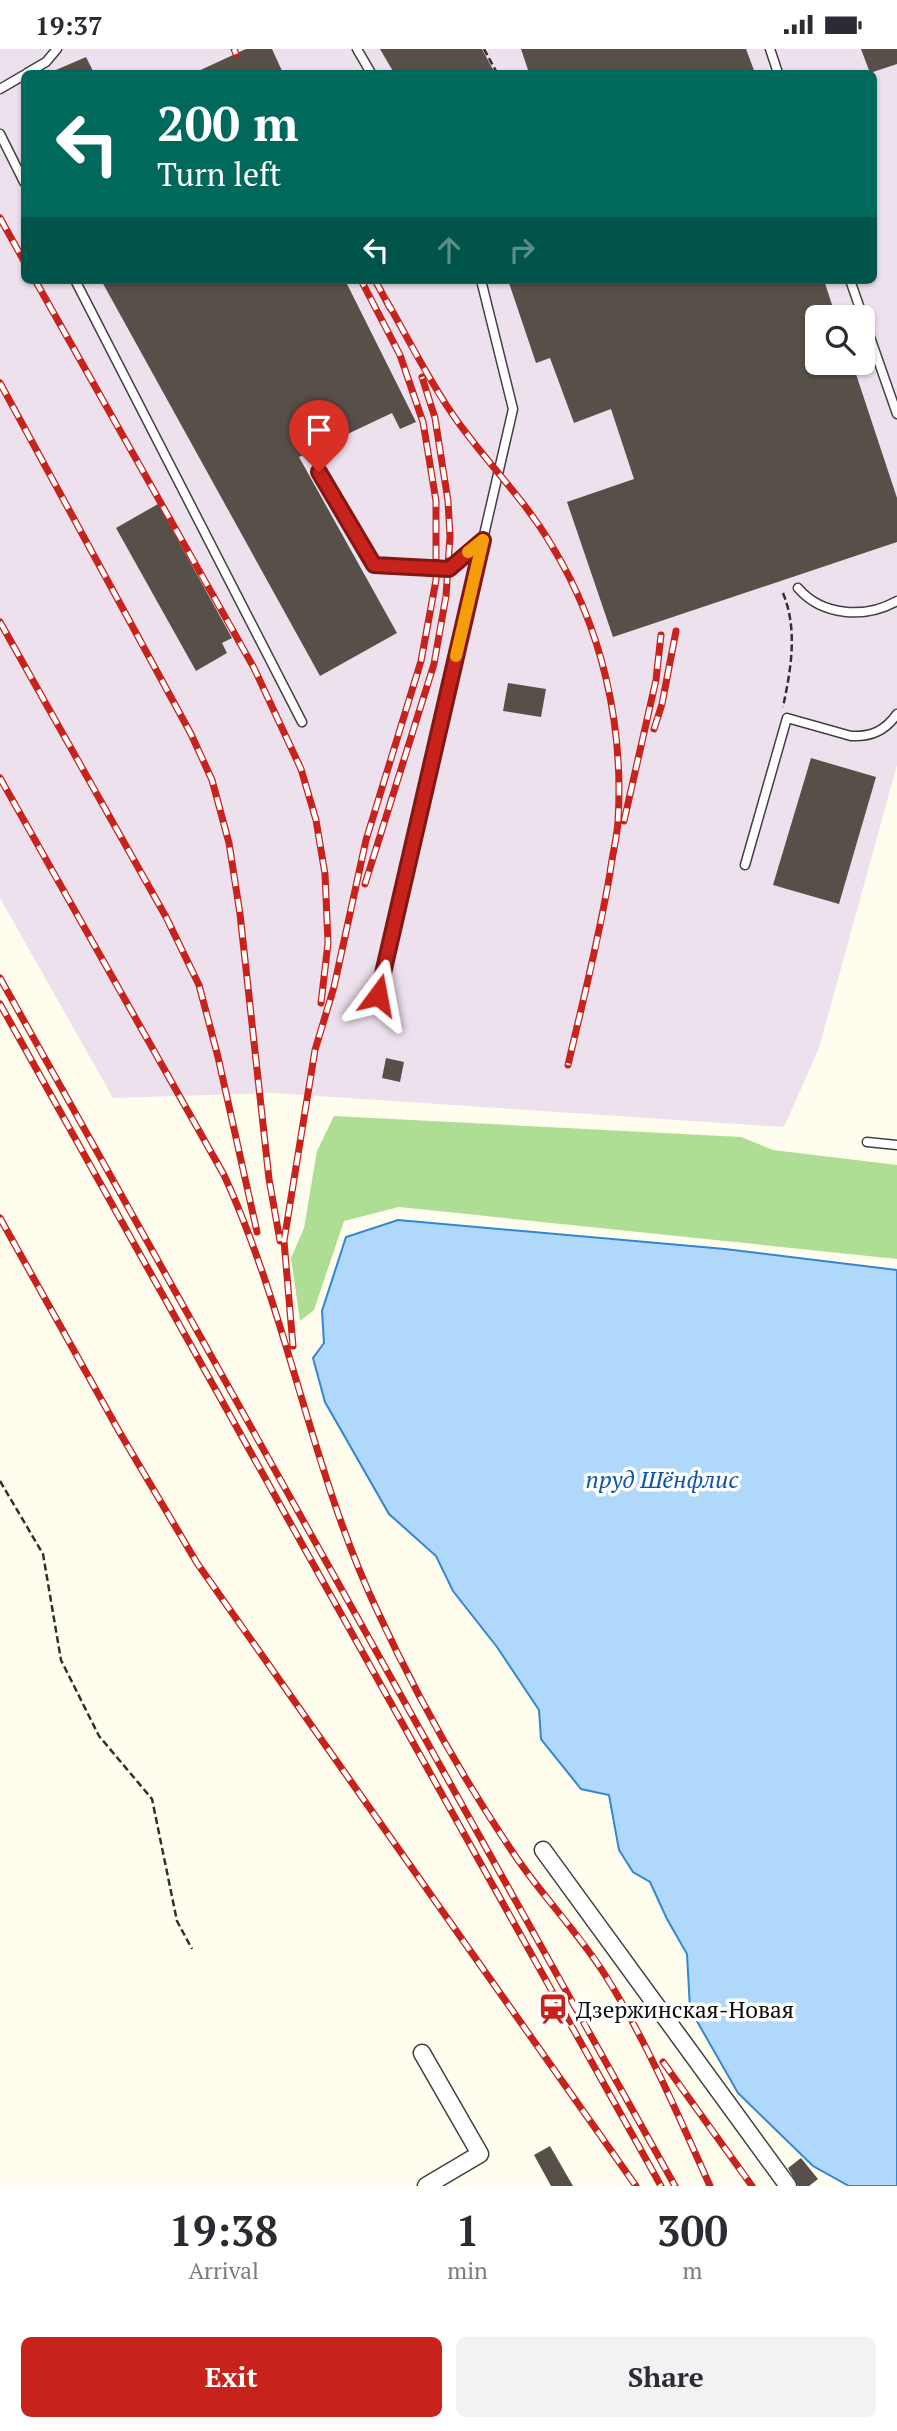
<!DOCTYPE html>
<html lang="en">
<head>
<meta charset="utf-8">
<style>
	:root { --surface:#fff; --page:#f2f2f3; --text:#2b2b33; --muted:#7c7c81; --accent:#c7231c }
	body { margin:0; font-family:"PT Serif",serif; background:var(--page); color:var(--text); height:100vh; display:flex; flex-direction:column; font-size:26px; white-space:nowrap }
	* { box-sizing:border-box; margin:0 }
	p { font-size:23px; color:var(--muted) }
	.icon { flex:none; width:38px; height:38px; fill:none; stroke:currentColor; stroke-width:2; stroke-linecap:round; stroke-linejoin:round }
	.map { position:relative; height:2137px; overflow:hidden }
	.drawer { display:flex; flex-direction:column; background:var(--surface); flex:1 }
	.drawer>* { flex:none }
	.hud { position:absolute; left:21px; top:21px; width:856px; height:214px; border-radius:10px; box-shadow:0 2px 5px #0004; background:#00695c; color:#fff; overflow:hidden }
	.controls { position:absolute; left:805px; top:256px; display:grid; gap:14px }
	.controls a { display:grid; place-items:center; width:70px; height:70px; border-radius:10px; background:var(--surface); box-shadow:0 2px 5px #0004; font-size:35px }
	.pin { position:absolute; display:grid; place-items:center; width:60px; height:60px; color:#fff; margin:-72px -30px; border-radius:50% 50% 50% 0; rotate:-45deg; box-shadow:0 0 7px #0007 }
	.pin .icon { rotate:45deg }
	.me { position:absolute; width:77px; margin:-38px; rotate:13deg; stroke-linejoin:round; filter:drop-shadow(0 0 5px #0008) }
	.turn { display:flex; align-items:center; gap:24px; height:147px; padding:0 21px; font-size:32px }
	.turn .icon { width:91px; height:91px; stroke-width:2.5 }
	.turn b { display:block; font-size:49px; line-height:60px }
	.lanes { display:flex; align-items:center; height:66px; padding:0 21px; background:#0003; justify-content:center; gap:35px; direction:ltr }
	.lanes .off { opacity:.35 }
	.eta { display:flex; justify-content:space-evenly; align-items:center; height:119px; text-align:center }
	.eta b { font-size:42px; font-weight:700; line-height:49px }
	.action { display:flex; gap:14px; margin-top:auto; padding:14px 21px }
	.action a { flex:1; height:80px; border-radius:10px; background:var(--accent); color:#fff; font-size:28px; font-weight:700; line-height:80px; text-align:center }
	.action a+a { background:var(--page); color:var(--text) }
	.status { display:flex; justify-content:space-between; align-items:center; height:49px; padding:0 35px; background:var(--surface); direction:ltr }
	.status svg { height:19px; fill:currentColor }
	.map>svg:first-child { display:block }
	.industrial { fill:#ede1ed; fill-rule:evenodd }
	.forest { fill:#aede93 }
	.water { fill:#afd8fa; stroke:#3186d6; stroke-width:2 }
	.building { fill:#575049 }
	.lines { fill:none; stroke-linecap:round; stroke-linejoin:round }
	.service-casing { stroke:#414141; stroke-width:11 }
	.minor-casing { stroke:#414141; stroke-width:19 }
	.path { stroke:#303030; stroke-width:2.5; stroke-dasharray:7 3.5; stroke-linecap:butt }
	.service { stroke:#fff; stroke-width:8 }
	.minor { stroke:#fff; stroke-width:16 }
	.rail-casing { stroke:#c7231c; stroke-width:7 }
	.rail { stroke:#fff; stroke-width:4.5; stroke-dasharray:13; stroke-linecap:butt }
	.route-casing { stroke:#811712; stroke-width:18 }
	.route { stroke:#c7231c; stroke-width:12 }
	.slow { stroke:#f59e0b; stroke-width:12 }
	.labels { text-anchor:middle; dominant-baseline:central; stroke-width:7; stroke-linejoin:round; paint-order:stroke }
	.poi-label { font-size:23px; fill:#0e0e0e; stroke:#fff; text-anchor:start }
	.water-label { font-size:24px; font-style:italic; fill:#0e57a8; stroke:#fff }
</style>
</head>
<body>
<div class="status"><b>19:37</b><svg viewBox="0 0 49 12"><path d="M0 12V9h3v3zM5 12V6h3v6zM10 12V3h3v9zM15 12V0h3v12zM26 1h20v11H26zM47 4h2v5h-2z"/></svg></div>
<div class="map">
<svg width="897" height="2137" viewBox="0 0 897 2137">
	<rect width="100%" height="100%" fill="#fffdee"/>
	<path class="industrial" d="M0 0H897V716L819 999 784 1078 272 1044 113 1049 0 849ZM24 24H873V231H24ZM817 268H863V313H817Z"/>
	<path class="forest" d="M334 1067 741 1088 773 1101 897 1116V1210L399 1158 344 1172 314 1261 300 1272 291 1209 304 1179 317 1102Z"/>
	<path class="water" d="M398 1171 725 1200 897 1221V2137H849L813 2117 738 2044 690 1960 687 1905 667 1870 650 1833 633 1823 619 1801 609 1746 581 1740 541 1690 539 1661 497 1598 453 1542 436 1507 389 1465 325 1353 313 1309 324 1294 322 1262 346 1188Z"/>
	<path class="building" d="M246 0H272L283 24H194Z
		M380 0H482L495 24H394Z
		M521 0H746L755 24H529Z
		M861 0H897V15L870 24Z
		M86 8 94 24H49Z
		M101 231H345L416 373 400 380 392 364 299 408 397 584 320 627Z
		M508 231H824L836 268H817V313H852L897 449V493L613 588 567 453 634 430 611 360 574 374 550 309 536 314Z
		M158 455 232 589 222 594 227 604 196 622 116 479Z
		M508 634 546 640 541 668 503 662Z
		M811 709 876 728 839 855 773 836Z
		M386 1009 404 1013 400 1033 382 1029Z
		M550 2097 573 2137H551L534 2106Z
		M801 2109 818 2130 809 2137H798L788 2119Z"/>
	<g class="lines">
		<g class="service-casing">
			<path id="service" d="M357 0 371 24
				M770 0 778 24
				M27 24 46 13 57 0
				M0 40 24 26
				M0 85 24 133
				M75 231 302 673
				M850 231 897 365
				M319 423 374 515 449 520 483 491
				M798 539C822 567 865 570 897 552
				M745 816 787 669 851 687C871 688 885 682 897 665
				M378 946 513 360 481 231
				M867 1093 897 1096"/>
		</g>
		<g class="minor-casing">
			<path id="minor" d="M543 1801 788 2137
				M422 2004 480 2105 426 2137"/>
		</g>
		<path class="path" d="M484 0 497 24
			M783 544C798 581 791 620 783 658
			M0 1432 43 1505 61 1611 99 1687 152 1750 177 1872 192 1900"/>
		<use href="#service" class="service"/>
		<use href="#minor" class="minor"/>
		<g class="rail-casing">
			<path id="rail" d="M234 0 236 5
				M0 169 24 212
				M35 231 254 619 301 720 316 771 325 825 328 894 321 954
				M375 231 390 259
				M386 251C408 289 428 330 453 366 484 411 524 449 552 497 602 579 624 676 618 772 617 789 612 807 610 824 599 889 583 952 568 1016
				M0 334 191 685 212 731 229 794 240 865 269 1130 280 1192
				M0 573 166 868 199 936 218 1008 257 1183
				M654 680 662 655 676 582
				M0 729 224 1126C288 1265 311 1420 376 1559 416 1646 464 1732 518 1811 546 1851 581 1887 607 1929 648 1995 678 2066 710 2137
				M624 772 656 631 661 586
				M365 835 434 615 446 547 450 487 448 452 435 369 422 328
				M0 929 675 2137
				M0 955 661 2137
				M0 1169 120 1384 197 1514 636 2137
				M293 1297 284 1192 315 1001 334 938 366 791 421 612 436 531V452L423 373 400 306 361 231
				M663 2013 752 2137"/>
		</g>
		<use href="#rail" class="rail"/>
	</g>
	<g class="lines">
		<g class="route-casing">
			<path id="route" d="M319 423 374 516 449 520 483 491 378 946"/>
		</g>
		<use href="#route" class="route"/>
		<path class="slow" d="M456 607 483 491 468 503"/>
	</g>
	<defs>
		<g id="station-bare" transform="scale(2.415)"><path d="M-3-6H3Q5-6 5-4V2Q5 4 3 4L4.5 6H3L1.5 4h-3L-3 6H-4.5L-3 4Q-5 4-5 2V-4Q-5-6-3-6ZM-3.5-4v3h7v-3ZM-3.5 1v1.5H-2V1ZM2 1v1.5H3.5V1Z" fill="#c7231c" stroke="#fff" stroke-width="2.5" paint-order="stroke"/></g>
	</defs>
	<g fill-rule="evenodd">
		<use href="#station-bare" x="553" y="1960"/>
	</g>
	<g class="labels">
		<g class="poi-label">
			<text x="576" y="1960">Дзержинская-Новая</text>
		</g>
		<g class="water-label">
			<text x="662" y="1430">пруд Шёнфлис</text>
		</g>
	</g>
</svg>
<div class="controls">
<a><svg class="icon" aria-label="search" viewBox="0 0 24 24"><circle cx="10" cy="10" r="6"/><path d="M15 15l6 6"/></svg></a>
</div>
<div class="pin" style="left:319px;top:423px;background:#d93025"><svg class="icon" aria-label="arrive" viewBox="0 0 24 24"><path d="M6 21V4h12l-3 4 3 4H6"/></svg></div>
<svg class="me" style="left:378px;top:946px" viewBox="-20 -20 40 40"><path d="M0-17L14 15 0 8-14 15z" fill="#c7231c" stroke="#fff" stroke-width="4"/></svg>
<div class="hud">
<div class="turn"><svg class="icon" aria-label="left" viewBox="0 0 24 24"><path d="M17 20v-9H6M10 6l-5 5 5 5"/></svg><div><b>200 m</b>Turn left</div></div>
<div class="lanes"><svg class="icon" aria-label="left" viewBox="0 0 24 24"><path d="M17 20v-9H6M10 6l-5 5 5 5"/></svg><svg class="icon off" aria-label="ahead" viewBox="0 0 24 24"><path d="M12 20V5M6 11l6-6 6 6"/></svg><svg class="icon off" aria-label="right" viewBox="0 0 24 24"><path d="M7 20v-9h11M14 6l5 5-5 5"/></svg></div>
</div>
</div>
<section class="drawer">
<div class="eta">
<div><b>19:38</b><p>Arrival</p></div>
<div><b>1</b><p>min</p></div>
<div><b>300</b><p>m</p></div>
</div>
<div class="action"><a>Exit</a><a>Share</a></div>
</section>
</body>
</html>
